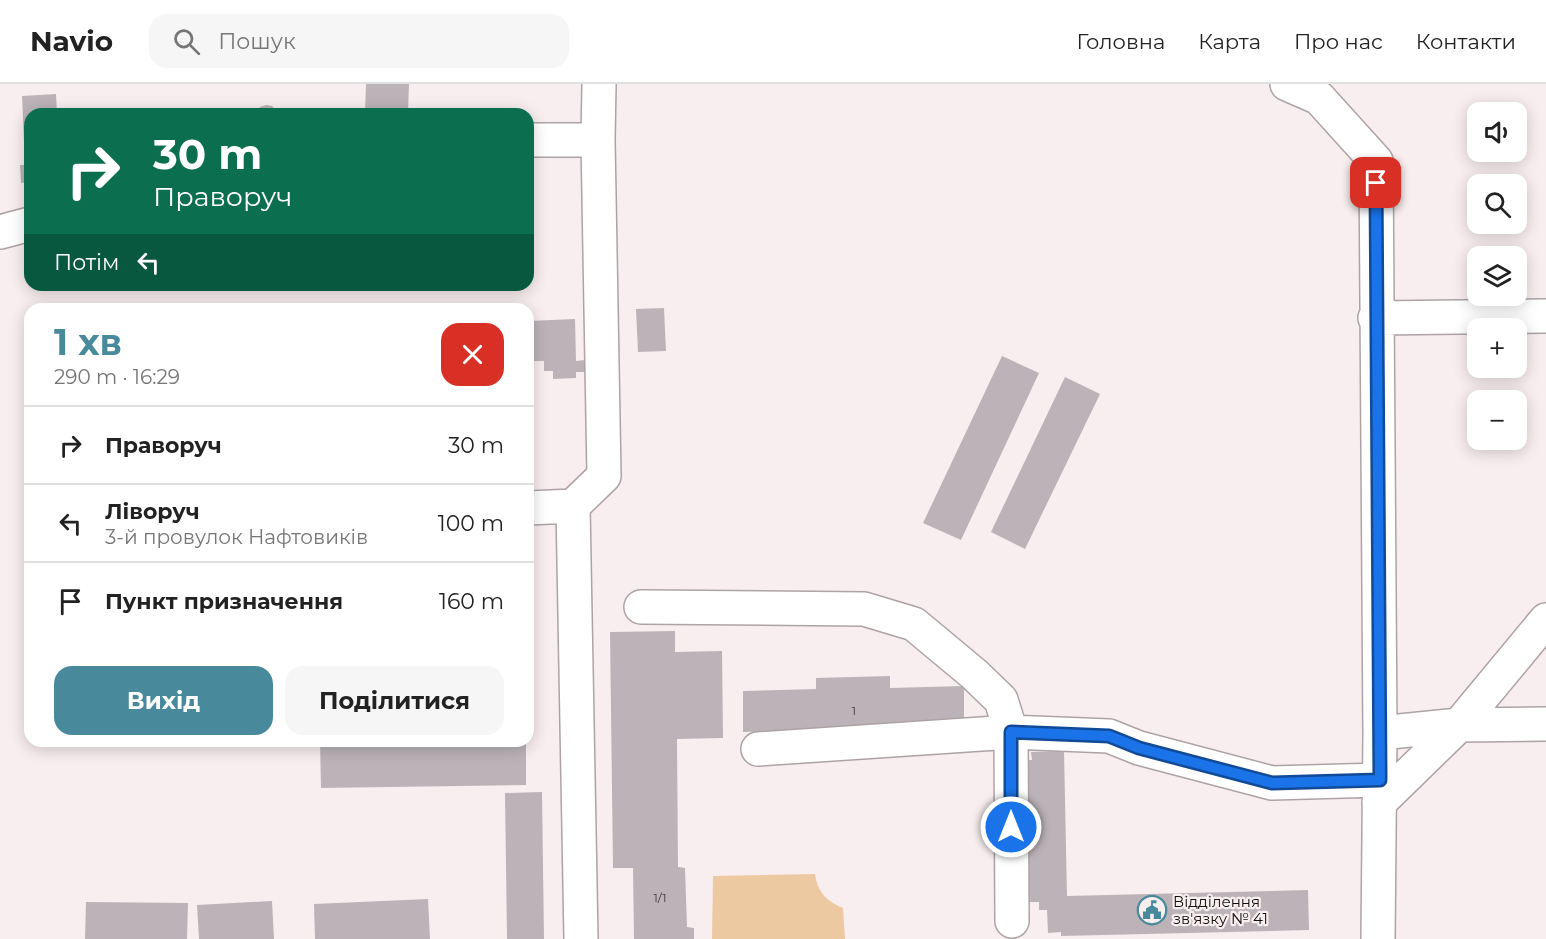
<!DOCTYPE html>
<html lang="uk">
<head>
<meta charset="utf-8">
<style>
	:root { --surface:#fff; --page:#f6f6f6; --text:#222; --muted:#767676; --line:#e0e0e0; --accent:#488a9c }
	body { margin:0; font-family:Montserrat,sans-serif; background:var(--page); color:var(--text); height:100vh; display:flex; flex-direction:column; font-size:22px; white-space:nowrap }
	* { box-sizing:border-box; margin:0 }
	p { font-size:20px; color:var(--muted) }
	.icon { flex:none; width:33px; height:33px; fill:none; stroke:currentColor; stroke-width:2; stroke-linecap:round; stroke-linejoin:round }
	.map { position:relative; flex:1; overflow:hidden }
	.details { position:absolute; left:24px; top:219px; width:510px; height:444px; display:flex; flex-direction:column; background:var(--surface); border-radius:18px; box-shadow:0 3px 15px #0003 }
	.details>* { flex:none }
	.guide { position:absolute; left:24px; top:24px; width:510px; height:183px; border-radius:18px; box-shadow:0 3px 15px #0003; background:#0b6e4f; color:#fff; overflow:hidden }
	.buttons { position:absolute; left:1467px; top:18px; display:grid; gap:12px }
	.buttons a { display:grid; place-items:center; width:60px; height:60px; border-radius:12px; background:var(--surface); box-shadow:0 3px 15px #0003; font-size:30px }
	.pin { position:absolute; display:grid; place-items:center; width:51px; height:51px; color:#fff; margin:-26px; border-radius:12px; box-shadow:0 3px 9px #0006 }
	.me { position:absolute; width:66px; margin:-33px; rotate:0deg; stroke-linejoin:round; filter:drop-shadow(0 0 4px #0008) }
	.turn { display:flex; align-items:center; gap:21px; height:126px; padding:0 30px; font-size:27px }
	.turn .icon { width:78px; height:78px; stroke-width:2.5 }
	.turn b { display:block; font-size:42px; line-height:51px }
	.then { display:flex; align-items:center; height:57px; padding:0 30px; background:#0003; gap:12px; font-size:22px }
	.round { display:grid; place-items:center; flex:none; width:63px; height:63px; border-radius:18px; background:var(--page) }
	.head { display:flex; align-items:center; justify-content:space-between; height:102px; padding:0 30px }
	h1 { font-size:36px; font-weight:700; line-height:45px; color:var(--accent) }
	.button { display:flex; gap:12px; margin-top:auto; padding:12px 30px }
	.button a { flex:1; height:69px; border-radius:18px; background:var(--accent); color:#fff; font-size:24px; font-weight:700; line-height:69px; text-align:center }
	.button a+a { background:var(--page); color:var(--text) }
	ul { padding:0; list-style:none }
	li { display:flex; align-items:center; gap:18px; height:78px; padding:0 30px; border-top:2px solid var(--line) }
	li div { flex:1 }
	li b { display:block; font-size:22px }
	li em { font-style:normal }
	header { display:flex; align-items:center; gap:36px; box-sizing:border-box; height:84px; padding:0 30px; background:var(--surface); border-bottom:2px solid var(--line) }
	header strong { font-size:28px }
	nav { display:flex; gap:33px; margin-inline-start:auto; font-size:21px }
	.search { width:420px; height:54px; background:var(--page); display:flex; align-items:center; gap:15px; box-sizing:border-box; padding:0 21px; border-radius:18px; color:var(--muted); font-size:22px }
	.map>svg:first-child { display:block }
	.green { fill:#ecc9a0 }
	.building { fill:#bbb3b8 }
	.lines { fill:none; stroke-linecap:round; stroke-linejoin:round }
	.minor-casing { stroke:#ada3a4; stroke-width:36 }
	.minor { stroke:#fff; stroke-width:33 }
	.route-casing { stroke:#114b97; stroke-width:15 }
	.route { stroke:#1a73e8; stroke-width:10 }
	.labels { text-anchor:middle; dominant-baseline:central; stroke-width:4.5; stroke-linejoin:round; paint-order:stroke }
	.number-label { font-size:12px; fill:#3d393a }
	.poi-label { font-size:15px; fill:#131010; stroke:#f9eeef; text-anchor:start }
</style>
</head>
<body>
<header>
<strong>Navio</strong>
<div class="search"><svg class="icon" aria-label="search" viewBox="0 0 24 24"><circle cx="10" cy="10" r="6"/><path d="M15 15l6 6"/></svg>Пошук</div>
<nav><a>Головна</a><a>Карта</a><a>Про нас</a><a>Контакти</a></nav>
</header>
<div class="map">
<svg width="1546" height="855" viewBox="0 0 1546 855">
	<rect width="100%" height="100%" fill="#f9eeef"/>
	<path class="green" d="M815 790C817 807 827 818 843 824L845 855H712L713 792Z"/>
	<path class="building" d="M366 0H409L408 29 365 28Z
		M56 10 57 30H30V98L21 99 20 81H25L22 12Z
		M266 21 272 22 280 30H253L260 23Z
		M664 224 666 267 638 268 636 225Z
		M575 235 576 277 585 276V288H576V294L553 295V287H544V277H528V237Z
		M1002 272 1039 289 961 456 923 439Z
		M1065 293 1100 310 1025 465 991 448Z
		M675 547V568L722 567 723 654 677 655 678 783 685 784 687 843 694 844V855H634L633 784H613L610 548Z
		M890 592V604L964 602V644L743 648V607L816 605V594Z
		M320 657H526V701L321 704Z
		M1064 667 1067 812 1308 806 1309 846 1061 852V848L1048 849 1047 826H1039V818H1020L1018 676H1032L1031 668Z
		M542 708 544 855H507L505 709Z
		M428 815 430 855H315L314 820Z
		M272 817 274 855H199L197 821Z
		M86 818 188 819 187 855H85Z"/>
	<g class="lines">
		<g class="minor-casing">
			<path id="minor" d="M1287 0 1319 14 1376 77 1380 649 1378 855
				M528 56H598L599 0
				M0 148 30 140
				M1375 234 1546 232
				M573 422 581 855
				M528 424 573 422 604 392 598 56
				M641 523 864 525 914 540 974 590 1001 616 1011 648 1012 837
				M1380 649 1459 641 1546 640
				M758 665 1011 648 1109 652 1139 664 1272 699 1380 696
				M1379 719 1459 641 1546 536"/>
		</g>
		<use href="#minor" class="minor"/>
	</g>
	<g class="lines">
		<g class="route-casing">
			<path id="route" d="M1011 743V648L1109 652 1139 664 1272 699 1380 696 1376 99"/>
		</g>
		<use href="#route" class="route"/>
	</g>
	<defs>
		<g id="civic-ring" transform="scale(1.5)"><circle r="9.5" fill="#f9eeef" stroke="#488a9c" stroke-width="1.5"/><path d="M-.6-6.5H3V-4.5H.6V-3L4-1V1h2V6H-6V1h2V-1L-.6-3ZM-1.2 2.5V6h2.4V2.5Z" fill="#488a9c"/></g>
	</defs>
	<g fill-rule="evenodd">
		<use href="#civic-ring" x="1152" y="826"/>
	</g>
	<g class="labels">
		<g class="number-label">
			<text x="854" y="626">1</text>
			<text x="660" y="813">1/1</text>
		</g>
		<g class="poi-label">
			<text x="1173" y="817">Відділення<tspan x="1173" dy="17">зв'язку № 41</tspan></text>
		</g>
	</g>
</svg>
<div class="buttons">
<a><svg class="icon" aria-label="sound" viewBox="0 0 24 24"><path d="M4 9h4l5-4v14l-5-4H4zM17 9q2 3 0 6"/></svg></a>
<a><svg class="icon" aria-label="search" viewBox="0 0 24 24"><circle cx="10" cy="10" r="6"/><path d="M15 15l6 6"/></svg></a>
<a><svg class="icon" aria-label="layers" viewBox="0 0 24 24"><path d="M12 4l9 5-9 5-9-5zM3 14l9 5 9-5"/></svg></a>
<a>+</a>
<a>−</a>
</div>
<div class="pin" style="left:1376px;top:99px;background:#d93025"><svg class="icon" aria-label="arrive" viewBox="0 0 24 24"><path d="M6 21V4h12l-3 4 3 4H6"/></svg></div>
<svg class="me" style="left:1011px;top:743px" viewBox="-20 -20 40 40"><circle r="17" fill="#1a73e8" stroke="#fff" stroke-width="3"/><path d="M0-11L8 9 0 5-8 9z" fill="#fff"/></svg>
<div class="guide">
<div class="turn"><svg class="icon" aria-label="right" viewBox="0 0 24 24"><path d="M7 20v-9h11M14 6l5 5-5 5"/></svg><div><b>30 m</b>Праворуч</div></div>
<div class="then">Потім<svg class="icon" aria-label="left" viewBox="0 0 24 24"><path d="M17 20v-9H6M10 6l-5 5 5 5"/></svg></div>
</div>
<section class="details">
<div class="head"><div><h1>1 хв</h1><p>290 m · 16:29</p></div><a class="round" style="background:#d93025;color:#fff"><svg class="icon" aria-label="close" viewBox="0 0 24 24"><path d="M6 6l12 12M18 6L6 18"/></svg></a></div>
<ul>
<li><svg class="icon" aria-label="right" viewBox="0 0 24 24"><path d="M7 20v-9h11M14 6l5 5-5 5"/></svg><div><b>Праворуч</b></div><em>30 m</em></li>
<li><svg class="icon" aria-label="left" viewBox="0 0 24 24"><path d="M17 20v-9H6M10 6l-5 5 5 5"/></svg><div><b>Ліворуч</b><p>3-й провулок Нафтовиків</p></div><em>100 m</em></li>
<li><svg class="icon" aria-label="arrive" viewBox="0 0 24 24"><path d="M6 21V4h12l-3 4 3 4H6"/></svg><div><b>Пункт призначення</b></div><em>160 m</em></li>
</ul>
<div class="button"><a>Вихід</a><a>Поділитися</a></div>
</section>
</div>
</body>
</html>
